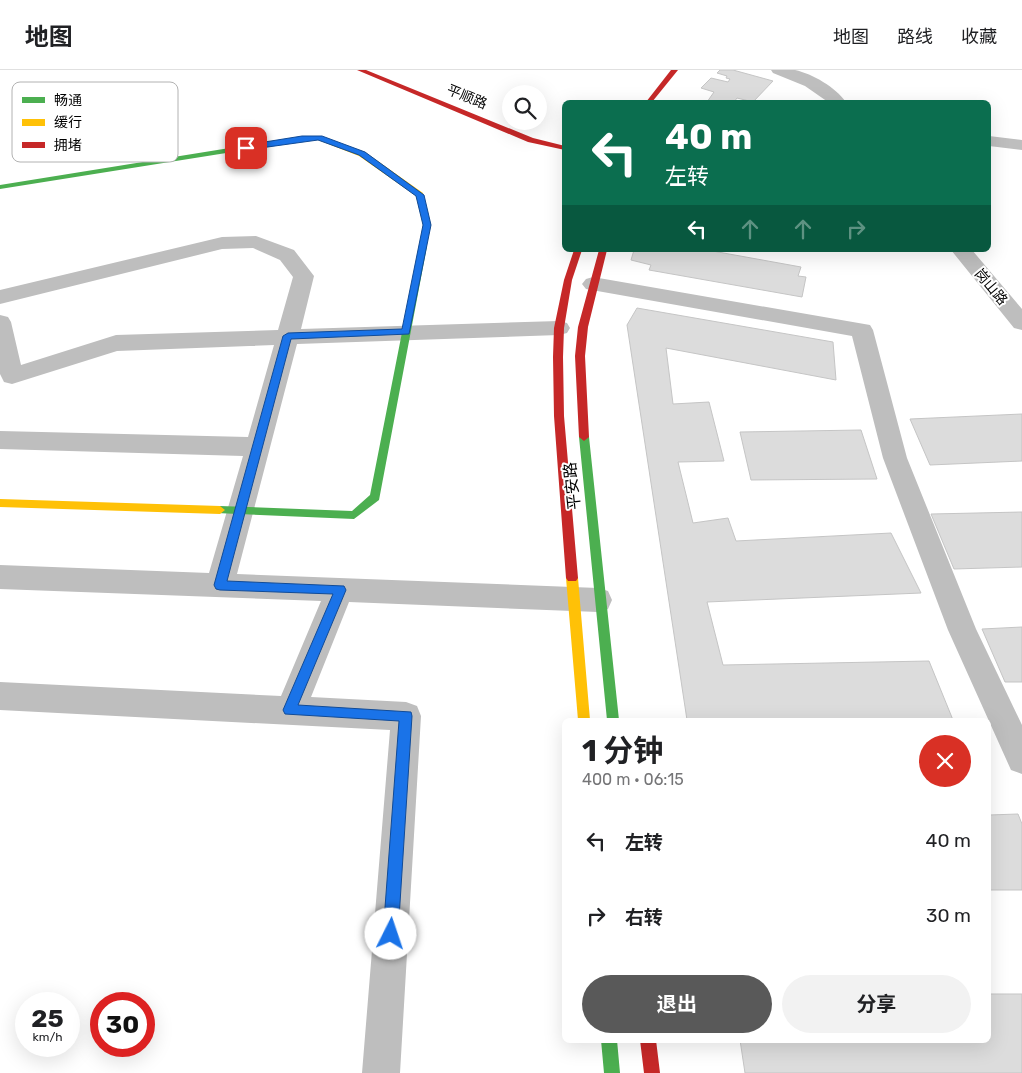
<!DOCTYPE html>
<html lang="zh">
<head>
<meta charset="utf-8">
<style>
	:root { --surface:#fff; --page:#f2f2f2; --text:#202124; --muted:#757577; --line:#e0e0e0; --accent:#595959 }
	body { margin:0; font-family:Rubik,"Noto Sans SC",sans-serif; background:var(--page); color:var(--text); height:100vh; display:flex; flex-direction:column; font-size:19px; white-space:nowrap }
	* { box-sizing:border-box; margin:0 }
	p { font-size:16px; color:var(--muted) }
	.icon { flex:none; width:28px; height:28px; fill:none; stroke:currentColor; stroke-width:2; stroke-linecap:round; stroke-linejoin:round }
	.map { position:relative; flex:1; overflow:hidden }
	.drawer { position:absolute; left:562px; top:648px; width:429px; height:325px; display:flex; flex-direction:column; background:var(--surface); border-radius:8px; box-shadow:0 5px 20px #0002 }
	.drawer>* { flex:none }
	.banner { position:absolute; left:562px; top:30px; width:429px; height:152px; border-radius:8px; box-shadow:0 5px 20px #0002; background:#0b6e4f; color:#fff; overflow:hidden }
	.fabs { position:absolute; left:502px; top:15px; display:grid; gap:10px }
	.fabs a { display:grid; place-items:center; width:45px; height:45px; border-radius:50%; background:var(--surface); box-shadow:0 5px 20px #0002; font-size:25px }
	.speed { position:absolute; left:15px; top:922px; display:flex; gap:10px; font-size:25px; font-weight:700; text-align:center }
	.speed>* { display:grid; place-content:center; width:65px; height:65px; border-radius:50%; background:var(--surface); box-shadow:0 5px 20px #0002; line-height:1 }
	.speed small { font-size:12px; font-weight:400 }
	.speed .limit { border:8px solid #d22; background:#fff; color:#111 }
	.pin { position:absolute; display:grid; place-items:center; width:42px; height:42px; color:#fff; margin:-21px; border-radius:10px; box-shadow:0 2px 8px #0006 }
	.me { position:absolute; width:55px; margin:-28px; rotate:4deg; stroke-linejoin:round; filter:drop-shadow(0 0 4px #0008) }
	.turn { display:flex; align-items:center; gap:18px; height:105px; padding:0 20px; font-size:22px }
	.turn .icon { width:65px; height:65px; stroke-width:2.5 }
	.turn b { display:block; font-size:35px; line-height:42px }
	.lanes { display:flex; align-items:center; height:48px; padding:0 20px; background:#0003; justify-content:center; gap:25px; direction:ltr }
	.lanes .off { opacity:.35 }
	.round { display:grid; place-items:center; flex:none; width:52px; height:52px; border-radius:26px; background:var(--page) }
	.summary { display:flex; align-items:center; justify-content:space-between; height:85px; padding:0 20px }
	h1 { font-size:30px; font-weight:700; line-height:38px }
	.button { display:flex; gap:10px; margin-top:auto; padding:10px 20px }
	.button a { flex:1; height:58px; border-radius:30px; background:var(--accent); color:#fff; font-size:20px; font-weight:700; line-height:58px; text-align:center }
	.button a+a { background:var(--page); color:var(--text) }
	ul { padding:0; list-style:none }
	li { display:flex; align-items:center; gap:15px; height:75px; padding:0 20px }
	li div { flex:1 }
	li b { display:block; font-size:19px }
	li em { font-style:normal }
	header { display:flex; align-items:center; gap:30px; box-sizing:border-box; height:70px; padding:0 25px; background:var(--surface); border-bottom:1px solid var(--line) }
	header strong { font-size:24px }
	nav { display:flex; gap:28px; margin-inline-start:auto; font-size:18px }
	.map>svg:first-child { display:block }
	.building { fill:#dcdcdc; stroke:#c5c5c5 }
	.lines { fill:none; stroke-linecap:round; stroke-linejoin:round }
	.street { fill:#bebebe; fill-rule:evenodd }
	.fast { fill:#4caf50; fill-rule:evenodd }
	.slow { fill:#ffc107; fill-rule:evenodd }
	.jam { fill:#c62828; fill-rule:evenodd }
	.route { fill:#1a73e8; stroke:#114b97 }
	.labels { text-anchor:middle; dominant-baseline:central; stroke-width:4; stroke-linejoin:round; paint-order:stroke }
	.far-street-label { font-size:14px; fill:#000; stroke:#fff }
	.street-label { font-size:16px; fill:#000; stroke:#fff }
	.key { fill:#fff; stroke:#b2b2b2; stroke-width:1 }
	.key-label { font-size:14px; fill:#000 }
</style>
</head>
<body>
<header>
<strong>地图</strong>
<nav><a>地图</a><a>路线</a><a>收藏</a></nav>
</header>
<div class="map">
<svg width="1022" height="1003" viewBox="0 0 1022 1003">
	<rect width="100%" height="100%" fill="#fff"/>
	<path class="building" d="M720 0H733L773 11 753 32 737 28 734 32H707L714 22 701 18 711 8 728 12 730 9 726 8 727 6 717 3Z
		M634 180H707L801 197 798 206 806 207 802 227 649 200 651 195 631 190Z
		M637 238 833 272 836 310 666 278 673 334 709 332 724 391 678 392 693 453 728 448 736 471 891 463 921 523 707 532 723 595 929 591 953 650H687L627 255Z
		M1022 344V391L930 395 910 349Z
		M861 360 877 409 751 410 740 362Z
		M1022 442V497L954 499 931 444Z
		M1022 557V612H1005L982 559Z
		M1018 744 1022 754V820H989V745Z
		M989 924H1022V1003H745L740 970H989Z"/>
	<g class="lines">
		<path class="street" d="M771 0C778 0 788 0 795 0 813 4 835 17 846 32H828L805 16 773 3Z
			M989 66 1022 70V80L989 76Z
			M256 166 294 180 314 206 301 259 559 251 567 253 570 258 567 263 559 265 297 274 237 504 598 518 608 521 612 530 608 539 598 542 349 532 311 627 406 632 417 636 421 646 400 1003H362L390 660 0 640V612L281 626 321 531 0 519V495L209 503 243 386 0 379V361L248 367 274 275 117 281 12 314 4 312 0 304V245L8 247 11 252 21 295 116 265 278 260 293 207 280 190 253 178 222 179 0 234V220L222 167Z
			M951 180H972L1022 239V260L1014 258Z
			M593 207 870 255 873 260 907 388 976 559 1022 655V704L1011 700 948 560 883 388 852 266 586 219 582 214 586 209Z"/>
		<path class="fast" d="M292 68H295V72L0 119V115Z
			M423 173 427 176 379 430 354 449 216 443 215 440 216 437 220 436 352 441 370 425 419 176Z
			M584 363 589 367 619 650H607L579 367Z
			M601 970H617L620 1003H604Z"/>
		<path class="slow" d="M319 66 365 82 423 123 431 155 426 178 423 179 419 176 423 155 416 126 359 86 318 70 292 72 288 70 292 68Z
			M0 429 220 436 225 440 220 444 0 437Z
			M572 503 576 505 578 508 590 650H578L566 508 568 505Z"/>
		<path class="jam" d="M357 0H366L533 68 565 76V80L528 72Z
			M671 0H678L652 32H646Z
			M574 180H582L572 210 564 258 563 287 564 346 578 508 576 511H568L566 508 554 346 553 287 554 258 564 210Z
			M599 180H607L588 257 585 286 589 367 584 371 579 367 575 286 578 257Z
			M640 970H656L660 1003H644Z"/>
	</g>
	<path class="route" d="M302 66H322L365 82 424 125 431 155 409 264 291 269 227 511 344 516 346 520 298 635 411 642 412 646 398 864 396 869 391 871 386 869 383 864 399 651 285 644 283 640 333 524 220 520 216 519 214 515 283 266 288 263 402 259 423 155 416 126 359 85 318 70 246 80 242 78 246 75Z"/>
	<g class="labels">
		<g class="far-street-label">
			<text transform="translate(467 27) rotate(22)">平顺路</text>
			<text transform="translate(991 217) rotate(50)">岗山路</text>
		</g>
		<g class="street-label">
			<text transform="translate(572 416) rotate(-96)">平安路</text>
		</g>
	</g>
	<rect x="12" y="12" width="166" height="80" rx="8" class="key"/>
	<rect x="22" y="27" width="23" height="6" fill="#4caf50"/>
	<rect x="22" y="49" width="23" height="7" fill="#ffc107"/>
	<rect x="22" y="72" width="23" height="6" fill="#c62828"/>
	<g class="key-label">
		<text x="54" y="35">畅通</text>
		<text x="54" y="57">缓行</text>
		<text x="54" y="80">拥堵</text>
	</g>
</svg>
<div class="fabs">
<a><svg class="icon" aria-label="search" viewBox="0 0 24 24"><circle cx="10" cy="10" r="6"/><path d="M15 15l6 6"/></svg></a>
</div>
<div class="speed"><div>25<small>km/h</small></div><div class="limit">30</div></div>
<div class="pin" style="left:246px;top:78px;background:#d93025"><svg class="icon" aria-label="arrive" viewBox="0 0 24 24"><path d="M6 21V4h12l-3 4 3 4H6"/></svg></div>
<svg class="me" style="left:391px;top:864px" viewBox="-20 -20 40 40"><circle r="19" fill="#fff"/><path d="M0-13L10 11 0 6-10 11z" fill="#1a73e8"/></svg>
<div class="banner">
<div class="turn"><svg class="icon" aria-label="left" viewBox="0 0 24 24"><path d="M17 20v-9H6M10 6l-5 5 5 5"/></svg><div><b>40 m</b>左转</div></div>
<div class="lanes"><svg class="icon" aria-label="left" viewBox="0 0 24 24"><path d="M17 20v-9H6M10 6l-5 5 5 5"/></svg><svg class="icon off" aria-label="ahead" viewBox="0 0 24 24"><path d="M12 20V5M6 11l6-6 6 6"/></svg><svg class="icon off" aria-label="ahead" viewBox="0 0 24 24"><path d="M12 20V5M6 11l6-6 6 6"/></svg><svg class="icon off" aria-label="right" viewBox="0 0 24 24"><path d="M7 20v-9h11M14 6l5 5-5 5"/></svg></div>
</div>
<section class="drawer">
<div class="summary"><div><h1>1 分钟</h1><p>400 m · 06:15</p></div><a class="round" style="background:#d93025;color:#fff"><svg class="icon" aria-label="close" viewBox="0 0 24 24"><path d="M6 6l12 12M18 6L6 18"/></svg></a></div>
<ul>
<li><svg class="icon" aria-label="left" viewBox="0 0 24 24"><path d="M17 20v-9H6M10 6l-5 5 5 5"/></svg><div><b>左转</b></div><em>40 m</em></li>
<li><svg class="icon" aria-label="right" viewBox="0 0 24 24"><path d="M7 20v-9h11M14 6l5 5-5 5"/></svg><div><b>右转</b></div><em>30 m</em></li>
</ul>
<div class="button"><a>退出</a><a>分享</a></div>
</section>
</div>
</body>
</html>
